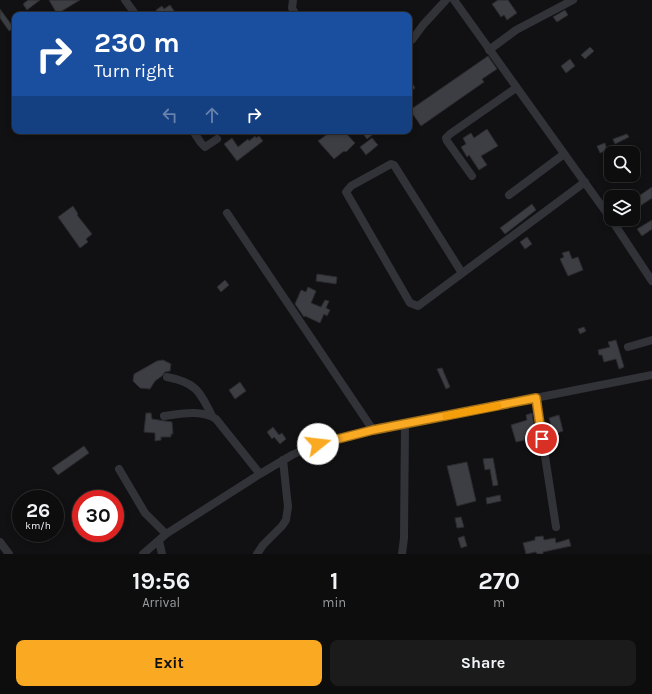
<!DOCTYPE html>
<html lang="en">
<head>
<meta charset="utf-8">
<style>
	:root { --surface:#0d0d0e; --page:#1b1b1c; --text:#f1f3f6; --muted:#9a9c9e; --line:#2d2d2e; --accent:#faa922 }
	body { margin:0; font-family:Karla,sans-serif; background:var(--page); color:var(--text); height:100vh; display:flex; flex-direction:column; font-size:15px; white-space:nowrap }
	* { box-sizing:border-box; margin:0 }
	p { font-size:13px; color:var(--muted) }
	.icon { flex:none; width:22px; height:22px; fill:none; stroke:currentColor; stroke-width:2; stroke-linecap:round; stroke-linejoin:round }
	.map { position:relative; height:554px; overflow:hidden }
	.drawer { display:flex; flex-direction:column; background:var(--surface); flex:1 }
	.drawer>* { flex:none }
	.hud { position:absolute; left:12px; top:12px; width:400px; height:122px; border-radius:8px; box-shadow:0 2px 6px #0003,0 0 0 1px var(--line); background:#1a4fa0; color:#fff; overflow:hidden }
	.buttons { position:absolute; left:604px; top:146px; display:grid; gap:8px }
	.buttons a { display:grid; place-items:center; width:36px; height:36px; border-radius:8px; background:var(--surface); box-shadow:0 2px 6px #0003,0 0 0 1px var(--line); font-size:20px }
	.speed { position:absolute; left:12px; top:490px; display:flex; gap:8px; font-size:20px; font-weight:700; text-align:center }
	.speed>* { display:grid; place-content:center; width:52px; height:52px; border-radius:50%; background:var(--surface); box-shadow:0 2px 6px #0003,0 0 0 1px var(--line); line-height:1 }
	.speed small { font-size:10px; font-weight:400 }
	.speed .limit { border:6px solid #d22; background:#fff; color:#111 }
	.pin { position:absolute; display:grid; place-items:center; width:34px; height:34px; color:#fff; margin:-17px; border:2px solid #fff; border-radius:50%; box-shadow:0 1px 4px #0007 }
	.me { position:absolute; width:44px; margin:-22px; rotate:74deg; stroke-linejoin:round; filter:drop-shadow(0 0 3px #0008) }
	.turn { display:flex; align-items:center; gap:14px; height:84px; padding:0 16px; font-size:18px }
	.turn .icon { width:52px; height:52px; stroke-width:2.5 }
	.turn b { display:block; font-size:28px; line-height:34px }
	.lanes { display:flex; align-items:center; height:38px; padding:0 16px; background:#0003; justify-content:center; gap:20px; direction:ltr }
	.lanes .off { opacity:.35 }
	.eta { display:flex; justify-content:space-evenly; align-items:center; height:68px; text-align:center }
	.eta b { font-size:24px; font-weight:700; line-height:28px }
	.primary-button { display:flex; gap:8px; margin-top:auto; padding:8px 16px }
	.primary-button a { flex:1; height:46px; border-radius:8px; background:var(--accent); color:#111; font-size:16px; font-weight:700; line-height:46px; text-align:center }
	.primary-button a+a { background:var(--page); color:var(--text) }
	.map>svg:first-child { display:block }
	.building { fill:#3d3e43; stroke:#2b2b2f }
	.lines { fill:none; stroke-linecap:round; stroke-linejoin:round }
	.minor { stroke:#323338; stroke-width:8 }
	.route-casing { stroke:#a26e16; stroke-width:10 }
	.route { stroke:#faa922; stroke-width:7 }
	.slow { stroke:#f59e0b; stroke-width:7 }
</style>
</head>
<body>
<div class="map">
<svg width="652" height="554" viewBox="0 0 652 554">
	<rect width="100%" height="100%" fill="#111113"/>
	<path class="building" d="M28 0H40L27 10 23 4Z
		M49 0H80L57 14Z
		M498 0H508L517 13 507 20 504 15 501 17 492 4Z
		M170 5 177 15H159L156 10 162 6 164 9Z
		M0 9 14 28 9 31 0 18Z
		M565 10 568 15 557 22 553 17Z
		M590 47 594 51 585 59 581 55Z
		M488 56 497 69 482 79 484 82 421 126 410 110Z
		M570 59 575 66 566 73 561 66Z
		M409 78 415 88 409 92Z
		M487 129 498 146 481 156 487 165 479 170 469 155 467 157 461 147 466 144 463 138 471 133 474 138Z
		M332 131H344L355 143 346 152 344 151 334 159 318 141Z
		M361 131H377L367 139Z
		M627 134 629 137 615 144 613 139Z
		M255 136 256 138 259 136 263 141 237 161 224 144 232 138 238 147 248 139 249 141Z
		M372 138 378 145 366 155 360 147Z
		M605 143 607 150 600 153 597 146Z
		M652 187V198L637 208 633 203V200Z
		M532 204 536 210 505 234 500 228Z
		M73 206 78 214 77 215 92 234 86 239 88 242 80 248 58 217Z
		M652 220V229L642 236 637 229Z
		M527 237 532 244 525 249 520 242Z
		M569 251 572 259 578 257 583 270 568 276 560 259 564 257 562 253Z
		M317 274 337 277 336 284 316 281Z
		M225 280 229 285 221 292 217 287Z
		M308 287 316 291 311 303 321 307 325 300 329 301 326 308 330 310 327 316 324 314 320 323 305 316 304 317 295 304 301 290 306 292Z
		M584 327 586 331 580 334 578 329Z
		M616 340 624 367 619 369 616 359 604 362 602 355H599L598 350 610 347 608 342Z
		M163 360 171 364 170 371 165 372 162 376 155 381 150 389 140 388 133 381 134 374 157 361Z
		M442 368 450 387 446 389 437 369Z
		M240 382 246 391 235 399 229 390Z
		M146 413H151L152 419 172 422 173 434H171V437H161V440L155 441V433L144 432Z
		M532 413 536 437 524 439 525 440 516 442 511 425 527 420 526 415Z
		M559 415 563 431 554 434 549 418Z
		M273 427 279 435 282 433 286 439 280 444 274 437 272 439 267 432Z
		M84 446 89 453 58 475 52 468Z
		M493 458 498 485 493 486 490 469 485 470 483 459Z
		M467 462 476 501 457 506 447 466Z
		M500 495 501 501 487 504 486 498Z
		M461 517 464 527 457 528 455 518Z
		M464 536 467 546 461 548 458 538Z
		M543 536 544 540 555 538 556 543 569 539 571 546 543 552V554H537L536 552 526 554 523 543 535 540V537Z"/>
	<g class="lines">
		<path class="minor" d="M125 0 136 15
			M293 0 292 8 296 15
			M454 0 611 219
			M409 41 412 40 423 25 446 0
			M489 50 516 30 573 0
			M193 131 201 143 205 147 217 139
			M472 176 447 141 446 138 450 134 516 88
			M509 195 564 154
			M227 213 373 430
			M611 219 652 281
			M462 273 394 165 391 164 351 186 346 192 410 303 418 306 585 182
			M628 347 652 340
			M167 377C195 382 200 391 212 416
			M536 398 556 527
			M164 416C179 414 202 409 216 419L260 474
			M119 469 145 513 166 534
			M159 541 162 554
			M0 542 9 554
			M143 554 166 534 260 474 292 455 309 447 327 442 373 430 652 375
			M257 554 263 545 282 526 286 520 288 507 283 460
			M402 554 404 538 405 424"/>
	</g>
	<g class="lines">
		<g class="route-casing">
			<path id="route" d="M318 444 373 430 536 398 542 439"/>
		</g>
		<use href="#route" class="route"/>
		<path class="slow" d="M446 416 498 406"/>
	</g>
</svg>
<div class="buttons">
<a><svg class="icon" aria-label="search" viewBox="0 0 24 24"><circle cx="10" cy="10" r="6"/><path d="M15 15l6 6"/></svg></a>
<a><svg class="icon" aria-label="layers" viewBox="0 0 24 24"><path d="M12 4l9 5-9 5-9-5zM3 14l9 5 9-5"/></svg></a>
</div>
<div class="speed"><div>26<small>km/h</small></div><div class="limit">30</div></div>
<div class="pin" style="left:542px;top:439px;background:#d93025"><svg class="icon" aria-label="arrive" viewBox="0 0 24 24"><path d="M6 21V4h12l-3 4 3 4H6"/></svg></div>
<svg class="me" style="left:318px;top:444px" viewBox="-20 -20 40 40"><circle r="19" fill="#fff"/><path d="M0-13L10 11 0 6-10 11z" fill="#faa922"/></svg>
<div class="hud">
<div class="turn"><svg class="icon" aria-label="right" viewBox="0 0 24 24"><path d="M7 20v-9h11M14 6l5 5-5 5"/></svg><div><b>230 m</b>Turn right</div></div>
<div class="lanes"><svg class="icon off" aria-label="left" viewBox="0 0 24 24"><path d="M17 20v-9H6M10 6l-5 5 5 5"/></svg><svg class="icon off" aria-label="ahead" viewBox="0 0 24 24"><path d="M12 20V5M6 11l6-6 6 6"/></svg><svg class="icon" aria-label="right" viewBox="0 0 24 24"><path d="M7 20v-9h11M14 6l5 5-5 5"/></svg></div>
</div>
</div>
<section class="drawer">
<div class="eta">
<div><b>19:56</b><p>Arrival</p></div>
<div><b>1</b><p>min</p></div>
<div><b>270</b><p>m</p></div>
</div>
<div class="primary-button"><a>Exit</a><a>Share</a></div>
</section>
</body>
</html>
